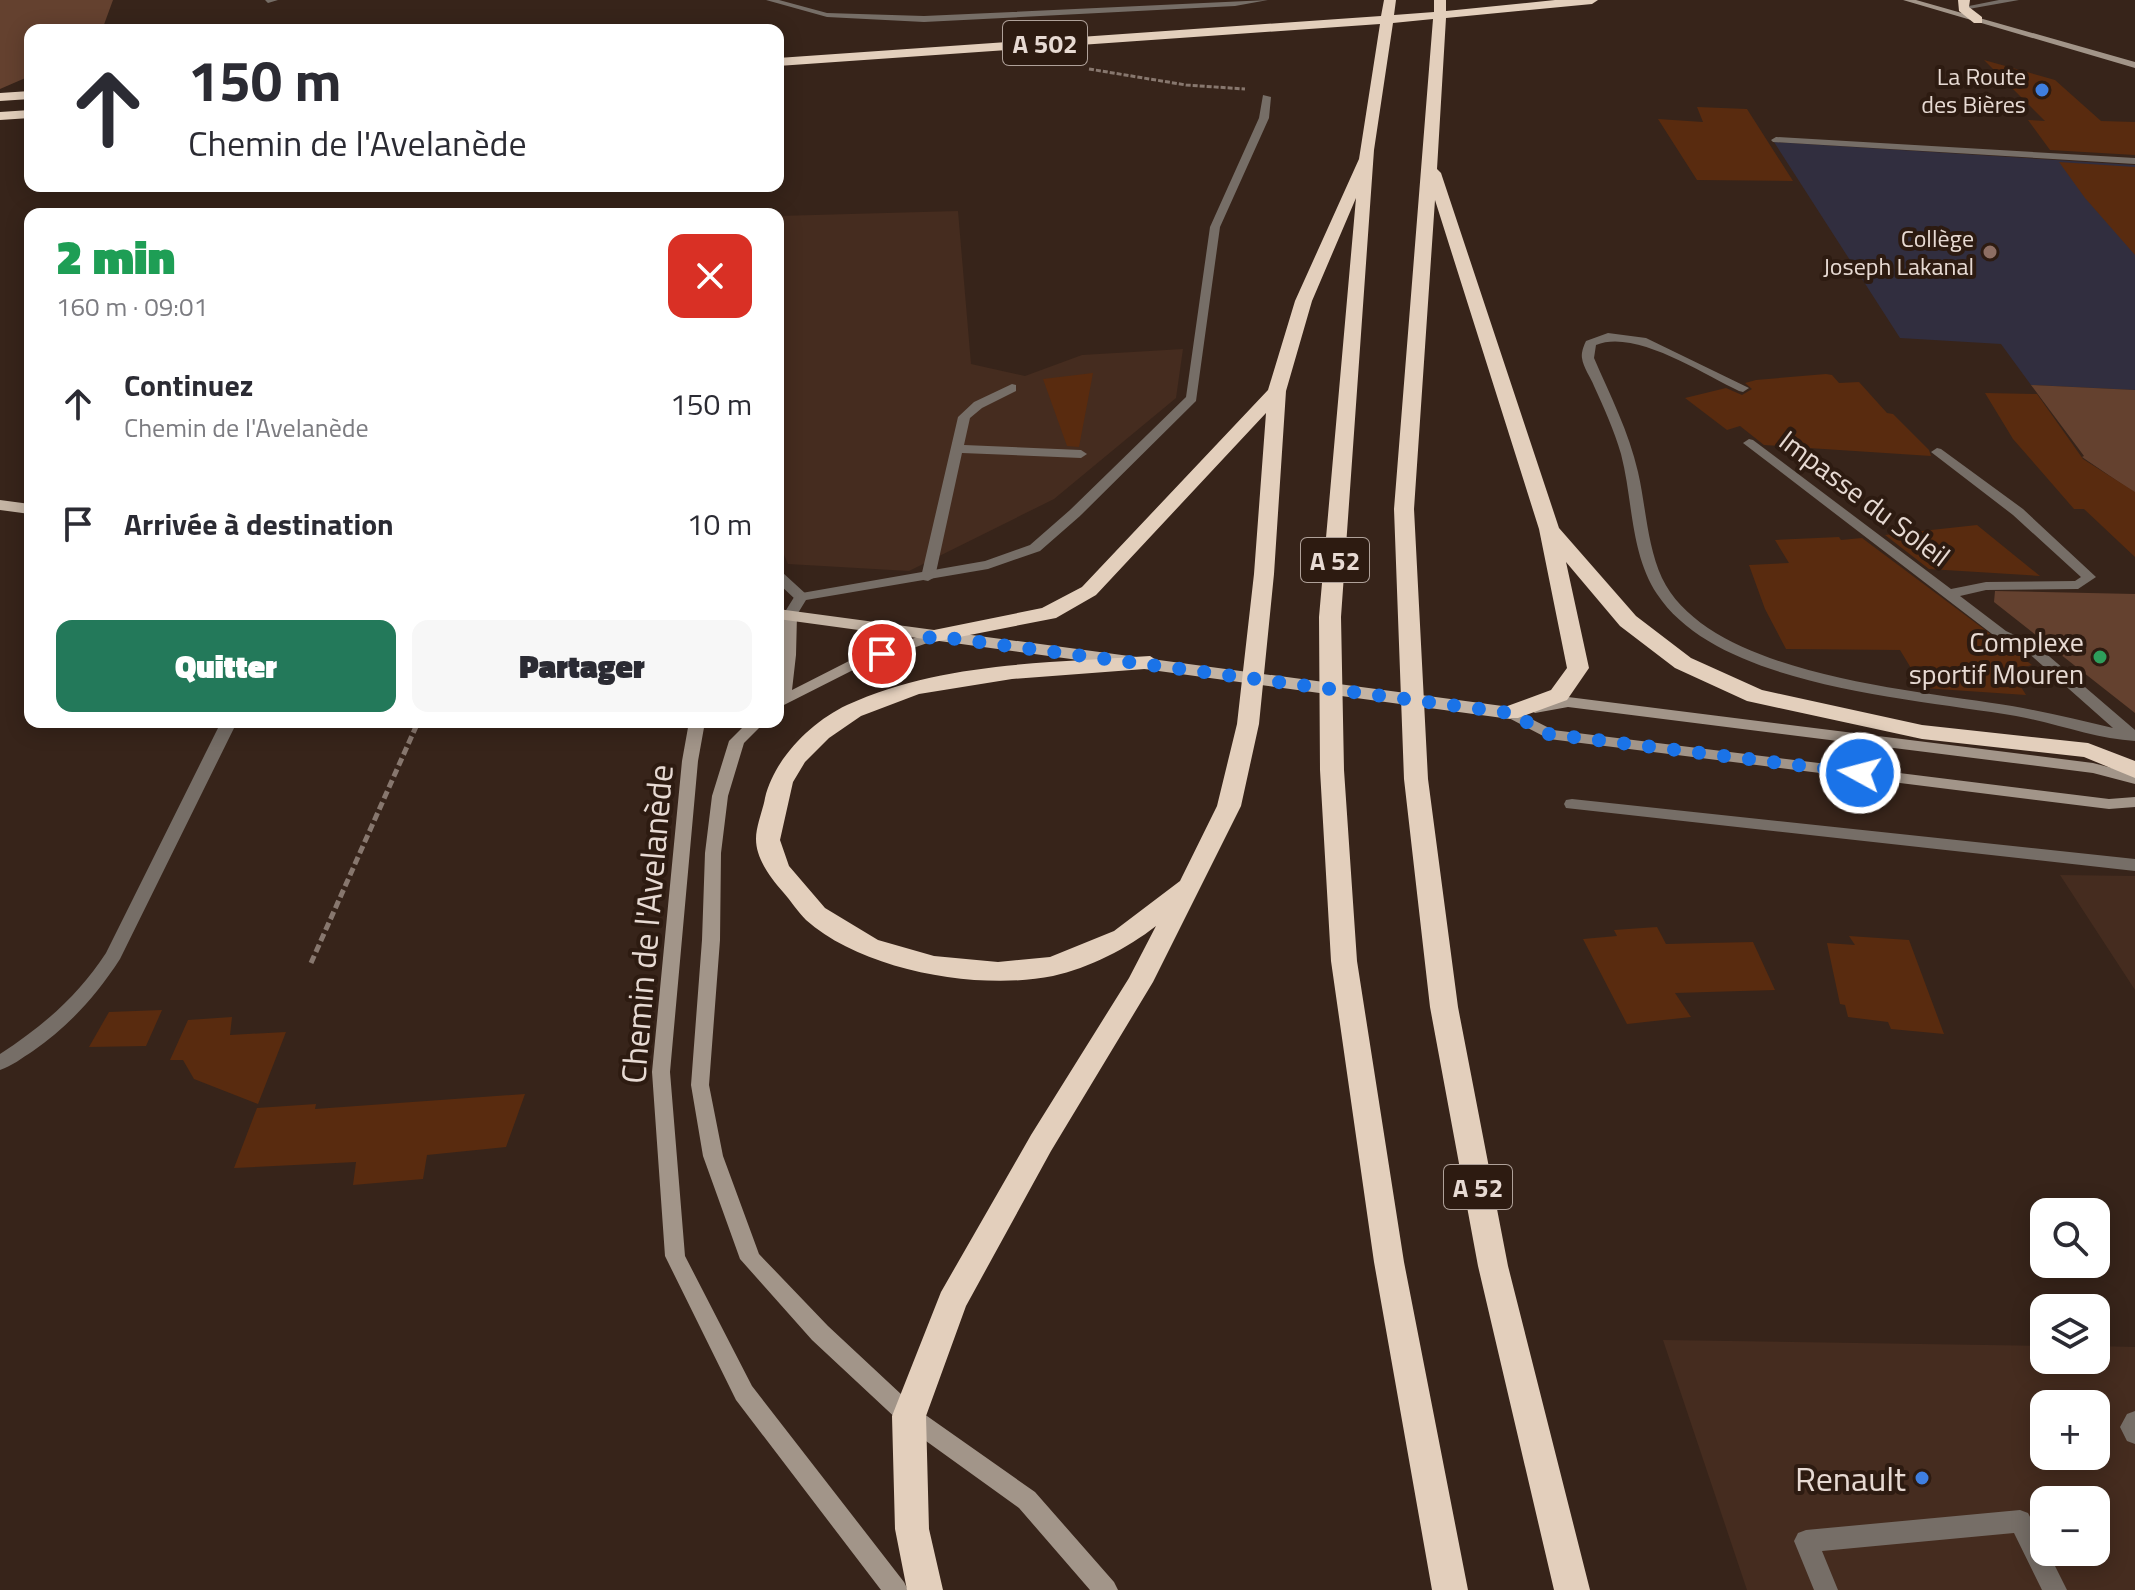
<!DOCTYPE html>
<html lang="fr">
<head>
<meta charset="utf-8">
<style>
	:root { --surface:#fff; --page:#f7f7f7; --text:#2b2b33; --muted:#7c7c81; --accent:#23795a }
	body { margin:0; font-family:"Titillium Web",sans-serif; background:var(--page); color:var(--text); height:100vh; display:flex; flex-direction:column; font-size:30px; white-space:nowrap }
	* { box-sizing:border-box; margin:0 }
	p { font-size:26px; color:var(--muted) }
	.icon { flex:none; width:44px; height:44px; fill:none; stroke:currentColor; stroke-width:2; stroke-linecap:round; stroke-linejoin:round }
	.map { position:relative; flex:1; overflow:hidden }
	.panel { position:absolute; left:24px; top:208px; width:760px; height:520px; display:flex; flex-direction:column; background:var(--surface); border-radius:16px; box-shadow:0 4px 20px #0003 }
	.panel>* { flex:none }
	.hud { position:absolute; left:24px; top:24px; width:760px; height:168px; border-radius:16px; box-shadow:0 4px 20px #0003; background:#fff; color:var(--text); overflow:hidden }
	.tools { position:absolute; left:2030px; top:1198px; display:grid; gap:16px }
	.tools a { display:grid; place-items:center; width:80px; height:80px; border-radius:16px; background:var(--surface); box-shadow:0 4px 20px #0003; font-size:40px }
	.pin { position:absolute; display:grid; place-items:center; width:68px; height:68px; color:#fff; margin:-34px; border:4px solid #fff; border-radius:50%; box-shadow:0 2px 8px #0007 }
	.me { position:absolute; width:88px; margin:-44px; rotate:277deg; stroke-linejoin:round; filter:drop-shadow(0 0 6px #0008) }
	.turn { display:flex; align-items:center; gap:28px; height:168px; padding:0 32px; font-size:36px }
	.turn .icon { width:104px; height:104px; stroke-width:2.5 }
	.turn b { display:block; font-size:56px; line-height:68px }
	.round { display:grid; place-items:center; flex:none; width:84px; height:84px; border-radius:16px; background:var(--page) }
	.head { display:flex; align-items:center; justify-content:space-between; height:136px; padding:0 32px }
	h1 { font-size:48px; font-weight:800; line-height:60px; color:#1e9e55 }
	.primary-button { display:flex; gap:16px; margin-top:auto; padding:16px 32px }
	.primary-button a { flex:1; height:92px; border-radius:16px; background:var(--accent); color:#fff; font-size:32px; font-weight:800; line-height:92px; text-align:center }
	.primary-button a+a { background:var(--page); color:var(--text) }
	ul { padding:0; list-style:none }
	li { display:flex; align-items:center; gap:24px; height:120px; padding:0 32px }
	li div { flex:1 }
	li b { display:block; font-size:30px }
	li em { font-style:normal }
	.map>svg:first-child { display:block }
	.built { fill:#452c1f; fill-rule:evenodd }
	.education { fill:#312e3f }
	.green { fill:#64412f }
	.building { fill:#592b0f }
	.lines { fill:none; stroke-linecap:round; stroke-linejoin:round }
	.path-far1 { stroke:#87776e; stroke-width:3; stroke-dasharray:5 2; stroke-linecap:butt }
	.path { stroke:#87776e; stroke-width:5; stroke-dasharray:8 4; stroke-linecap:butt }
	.lane { fill:#766e67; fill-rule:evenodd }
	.street { fill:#766e67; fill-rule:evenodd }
	.secondary { fill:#a29589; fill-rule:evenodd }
	.primary { fill:#c4b4a4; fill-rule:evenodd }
	.highway { fill:#e3cfbc; fill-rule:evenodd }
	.route { stroke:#1a73e8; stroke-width:14; stroke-dasharray:0 25.2 }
	.shop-dot { fill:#3f7fe0; stroke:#2d1b11; stroke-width:3 }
	.education-dot { fill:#8d6e63; stroke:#2d1b11; stroke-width:3 }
	.leisure-dot { fill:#2e9e5b; stroke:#2d1b11; stroke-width:3 }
	.labels { text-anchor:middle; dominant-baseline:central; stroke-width:8; stroke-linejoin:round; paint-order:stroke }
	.far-poi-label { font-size:24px; fill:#e7dad3; stroke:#2d1b11; text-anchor:end }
	.shield { fill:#2d1b11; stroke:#afa199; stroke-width:2 }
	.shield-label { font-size:26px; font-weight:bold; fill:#e7dad3 }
	.street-label { font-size:28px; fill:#e7dad3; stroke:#2d1b11 }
	.poi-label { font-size:28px; fill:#e7dad3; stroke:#2d1b11; text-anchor:end }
	.near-street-label { font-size:34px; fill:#e7dad3; stroke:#2d1b11 }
	.near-poi-label { font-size:34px; fill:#e7dad3; stroke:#2d1b11; text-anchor:end }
</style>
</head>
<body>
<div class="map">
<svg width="2135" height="1590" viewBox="0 0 2135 1590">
	<rect width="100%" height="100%" fill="#37241a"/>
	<path class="built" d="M958 211 971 364 1025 376 1082 355 1183 349 1176 398 1054 499 909 571 788 564 778 541V216Z
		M2060 875 2135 876V990Z
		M1663 1340 2044 1346V1360H2096V1346L2135 1347V1590H1747ZM2044 1404H2096V1456H2044ZM2044 1500H2096V1552H2044Z"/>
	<path class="education" d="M1774 142 2135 165V390L2031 385 2001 344 1900 338Z"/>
	<path class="green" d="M0 0H113L102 30H30V76L0 89Z
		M2031 385 2135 390V493L2082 457 2084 456Z
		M1995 591 2135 594V713L1994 602Z"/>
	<path class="building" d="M1984 60 2055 80 2101 121 2135 122V155L2050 150 2028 120 2045 121Z
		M1697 107 1747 109 1793 181 1697 180 1658 119 1703 122Z
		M2059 162 2135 167V255L2085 198Z
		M1093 373 1079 447 1067 446 1043 379Z
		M1826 374 1832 375 1839 383 1859 382 1887 413 1893 414 1929 450 1931 456 1764 445 1740 426 1727 430 1685 398 1726 388 1742 395 1752 389 1745 383 1756 380Z
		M1985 393 2037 394 2083 459 2135 492V557L2084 509H2074L2013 439Z
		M1977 525 2040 576 1929 569 1885 535Z
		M1839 537 1841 540 1862 538 2032 665 2021 668 2028 677H2015L2026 695 1923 688 1900 650 1786 649 1765 609 1749 565 1789 563 1775 540Z
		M1657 927 1666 944 1753 942 1775 990 1675 993 1691 1017 1627 1024 1583 939 1617 936 1614 930Z
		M1849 936 1909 940 1944 1034 1891 1029 1888 1022 1848 1017 1845 1005 1840 1004 1827 943 1855 945Z
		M162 1010 146 1046 89 1047 109 1012Z
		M232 1017 230 1035 286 1032 258 1104 194 1079 183 1060H170L188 1020Z
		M525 1094 506 1147 427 1155 423 1179 353 1185 356 1162 234 1168 257 1108 316 1104 315 1109Z"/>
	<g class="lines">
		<path class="path-far1" d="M1089 69 1186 85 1245 89"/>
		<path class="path" d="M311 963 418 722"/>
		<path class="lane" d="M265 0H278L268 3Z
			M1999 0H2019L1963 10 1959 8Z
			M1776 137 2135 158V164L1773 142 1771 140Z
			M1608 333 1646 338 1749 388 1743 392 1739 391C1701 373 1635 329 1596 345L1594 358C1610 395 1629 432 1638 472 1646 507 1647 545 1662 578 1709 676 1917 690 2012 706 2046 712 2080 720 2113 728L2026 651 1996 637 1743 443 1749 439 1753 440 1951 589 1986 582 2075 581 2081 577 2013 515 1931 452 1937 448 1941 449 2023 509 2096 577 2078 589 1986 590 1960 596 2006 631 2036 645 2135 730V741C2097 739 2055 723 2016 716 1915 698 1719 688 1657 594 1630 553 1633 500 1621 454 1614 430 1604 408 1594 386 1591 378 1583 367 1582 358 1581 353 1584 345 1586 341Z
			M1012 384 1016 385V391L982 408 970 418 964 445 1081 450 1087 454 1081 458 962 453 935 577 928 581 923 580 921 577 958 417 974 402Z
			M778 572 783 573 806 594 808 597 806 600H796L778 583Z
			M1572 799 2135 859V871L1566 808 1564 804 1566 800Z
			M2135 1411V1444L2127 1441 2120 1427 2127 1414Z
			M2020 1510 2028 1513 2044 1544V1552H2048L2067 1590H2042L2014 1533 1822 1551 1838 1590H1814L1794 1541 1798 1533 1806 1530Z"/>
		<path class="street" d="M766 0H779L827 13 924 16 1268 0 1235 6 924 22 827 17Z
			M1263 95 1271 97 1269 118 1220 227 1196 401 1080 516 1040 551 988 569 806 600 795 618H785L783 615 796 594 985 561 1030 545 1070 510 1186 397 1210 227 1259 118Z
			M221 722H237L120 959C96 996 69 1026 33 1051 22 1058 12 1066 0 1070V1054C43 1026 78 996 106 953Z"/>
		<path class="secondary" d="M1903 0H1916L2135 62V68Z
			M790 611 797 615 796 655 792 690 851 660 929 633H939L941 636 939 639 861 666 778 708 783 615Z
			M1568 697 2093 763 2135 774V784L2093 773 1568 707 1535 713 1527 708 1530 705Z
			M1510 708 1553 730 2109 799 2135 797V807L2109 809 1549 739 1505 716 1502 713 1505 710Z
			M689 722H705L698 761 670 1072 685 1256 752 1386 904 1582 908 1590H881L736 1400 665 1256 652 1072 682 761Z
			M748 722H765L744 743 728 796 721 853 720 940 709 1085 723 1156 759 1254 828 1326 917 1409 1035 1492 1114 1582 1118 1590H1090L1019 1508 901 1423 812 1340 740 1259 703 1156 691 1085 702 940 705 853 712 796 729 741Z"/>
		<path class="primary" d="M0 500 30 504V514L0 510Z
			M778 609 1510 707 1519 713 1510 719 778 619Z"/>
		<path class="highway" d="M1384 0H1396L1394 15 1434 12V0H1446V11L1555 0H1598L1592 4 1446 18 1437 169 1441 173 1559 528 1636 616 1691 658 1762 690 1922 725 2088 743 2135 761V778L2084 757 1922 739 1747 701 1675 668 1620 626 1566 562 1589 668 1567 700 1518 718H1502L1499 713 1502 708 1551 690 1567 668 1539 529 1435 200 1414 509 1428 779 1458 1007 1508 1266 1590 1590H1554L1478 1266 1430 1007 1404 779 1394 509 1433 19 1393 23 1374 150 1341 617 1344 770 1357 961 1404 1262 1468 1590H1432L1374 1262 1331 961 1320 770 1319 617 1356 198 1312 301 1286 391 1274 574 1259 724 1241 806 1153 982 1051 1151 966 1306 926 1416 929 1529 943 1590H907L895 1529 892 1416 941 1292 1031 1135 1129 978 1156 926C1128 948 1089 968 1053 976 980 991 863 971 806 920 798 912 791 901 783 892 771 878 756 859 756 839 756 826 763 810 765 798 774 759 811 722 847 705 940 662 1049 663 1150 656L1161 663 1158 668 1012 679 919 694 861 716 829 738 805 762 793 782 780 840 789 866 825 908 878 940 934 956 998 962 1050 957 1114 931 1180 881 1217 806 1237 724 1254 574 1266 413 1096 595 1056 618 934 642 923 636 934 630 1042 608 1082 587 1268 390 1295 301 1359 159 1380 24 778 66V58L1381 16Z
			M1958 0H1970L1969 7 1982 17V23H1974L1959 11Z
			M30 91V99L0 101V93Z
			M30 110V118L0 120V112Z"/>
	</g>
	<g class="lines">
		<path class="route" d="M882 654 934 636 1510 713 1549 734 1860 773"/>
	</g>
	<g class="shop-dot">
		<circle cx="2042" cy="90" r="8"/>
		<circle cx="1922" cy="1478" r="8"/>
	</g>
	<circle class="education-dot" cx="1990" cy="252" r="8"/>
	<circle class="leisure-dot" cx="2100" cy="657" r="8"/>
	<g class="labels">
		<g class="far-poi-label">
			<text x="2026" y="76">La Route<tspan x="2026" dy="28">des Bières</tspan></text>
			<text x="1974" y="238">Collège<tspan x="1974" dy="28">Joseph Lakanal</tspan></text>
		</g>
		<g class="shield">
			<rect x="1003" y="21" width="84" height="44" rx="6"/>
			<rect x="1301" y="538" width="68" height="44" rx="6"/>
			<rect x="1444" y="1165" width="68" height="44" rx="6"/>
		</g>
		<g class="shield-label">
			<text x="1045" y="43">A 502</text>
			<text x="1335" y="560">A 52</text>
			<text x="1478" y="1187">A 52</text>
		</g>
		<g class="street-label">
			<text transform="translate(1865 498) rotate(37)">Impasse du Soleil</text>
		</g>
		<g class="poi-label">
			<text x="2084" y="641">Complexe<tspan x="2084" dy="32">sportif Mouren</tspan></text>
		</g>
		<g class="near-street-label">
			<text transform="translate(646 924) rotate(-85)">Chemin de l'Avelanède</text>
		</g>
		<g class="near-poi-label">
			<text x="1906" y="1478">Renault</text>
		</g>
	</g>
</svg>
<div class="tools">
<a><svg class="icon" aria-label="search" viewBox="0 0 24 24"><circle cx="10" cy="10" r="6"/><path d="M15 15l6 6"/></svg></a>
<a><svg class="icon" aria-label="layers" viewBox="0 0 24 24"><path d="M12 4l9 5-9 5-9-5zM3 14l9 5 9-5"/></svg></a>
<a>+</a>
<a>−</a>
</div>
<div class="pin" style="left:882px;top:654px;background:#d93025"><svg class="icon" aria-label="arrive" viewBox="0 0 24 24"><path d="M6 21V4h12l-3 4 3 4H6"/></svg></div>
<svg class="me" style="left:1860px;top:773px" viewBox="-20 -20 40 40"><circle r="17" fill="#1a73e8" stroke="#fff" stroke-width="3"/><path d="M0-11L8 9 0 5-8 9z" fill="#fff"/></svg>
<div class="hud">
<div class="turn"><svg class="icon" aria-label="ahead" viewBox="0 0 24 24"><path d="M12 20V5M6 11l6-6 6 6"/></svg><div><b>150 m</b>Chemin de l'Avelanède</div></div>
</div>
<section class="panel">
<div class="head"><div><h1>2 min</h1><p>160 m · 09:01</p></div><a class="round" style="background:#d93025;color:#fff"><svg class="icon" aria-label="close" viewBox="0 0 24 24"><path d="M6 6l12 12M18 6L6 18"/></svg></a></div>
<ul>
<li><svg class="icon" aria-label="ahead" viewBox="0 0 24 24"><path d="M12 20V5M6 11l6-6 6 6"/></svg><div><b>Continuez</b><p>Chemin de l'Avelanède</p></div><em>150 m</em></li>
<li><svg class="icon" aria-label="arrive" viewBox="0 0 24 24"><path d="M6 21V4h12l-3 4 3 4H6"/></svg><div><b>Arrivée à destination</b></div><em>10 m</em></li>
</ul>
<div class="primary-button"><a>Quitter</a><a>Partager</a></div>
</section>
</div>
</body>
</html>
